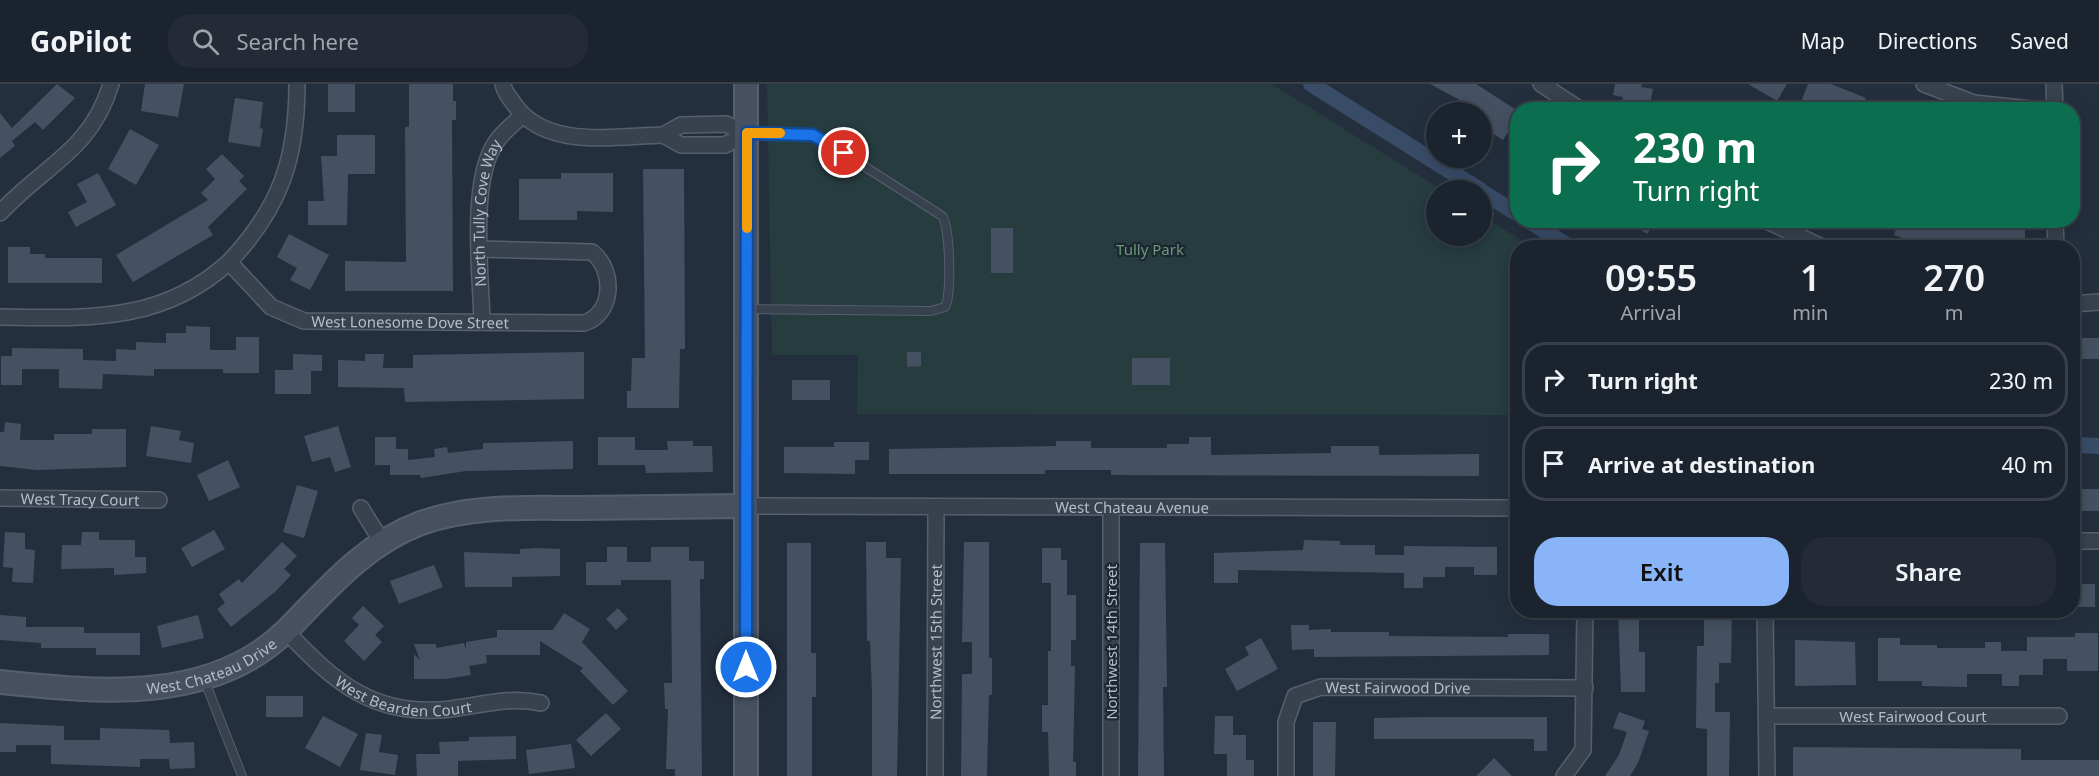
<!DOCTYPE html>
<html lang="en">
<head>
<meta charset="utf-8">
<style>
	:root { --surface:#1b232e; --page:#242b36; --text:#f1f3f6; --muted:#a0a4aa; --line:#39404a; --accent:#8ab4f8 }
	body { margin:0; font-family:"Noto Sans",sans-serif; background:var(--page); color:var(--text); height:100vh; display:flex; flex-direction:column; font-size:22px; white-space:nowrap }
	* { box-sizing:border-box; margin:0 }
	p { font-size:20px; color:var(--muted) }
	.icon { flex:none; width:33px; height:33px; fill:none; stroke:currentColor; stroke-width:2; stroke-linecap:round; stroke-linejoin:round }
	.map { position:relative; flex:1; overflow:hidden }
	.drawer { position:absolute; left:1510px; top:156px; width:570px; height:378px; display:flex; flex-direction:column; background:var(--surface); border-radius:24px; box-shadow:0 3px 15px #0003,0 0 0 2px var(--line) }
	.drawer>* { flex:none }
	.guide { position:absolute; left:1510px; top:18px; width:570px; height:126px; border-radius:24px; box-shadow:0 3px 15px #0003,0 0 0 2px var(--line); background:#0b6e4f; color:#fff; overflow:hidden }
	.fabs { position:absolute; left:1426px; top:18px; display:grid; gap:12px }
	.fabs a { display:grid; place-items:center; width:66px; height:66px; border-radius:50%; background:var(--surface); box-shadow:0 3px 15px #0003,0 0 0 2px var(--line); font-size:30px }
	.pin { position:absolute; display:grid; place-items:center; width:51px; height:51px; color:#fff; margin:-26px; border:3px solid #fff; border-radius:50%; box-shadow:0 2px 6px #0007 }
	.me { position:absolute; width:66px; margin:-33px; rotate:0deg; stroke-linejoin:round; filter:drop-shadow(0 0 4px #0008) }
	.turn { display:flex; align-items:center; gap:21px; height:126px; padding:0 24px; font-size:27px }
	.turn .icon { width:78px; height:78px; stroke-width:2.5 }
	.turn b { display:block; font-size:42px; line-height:51px }
	.eta { display:flex; justify-content:space-evenly; align-items:center; height:102px; text-align:center }
	.eta b { font-size:36px; font-weight:600; line-height:42px }
	.action { display:flex; gap:12px; margin-top:auto; padding:12px 24px }
	.action a { flex:1; height:69px; border-radius:24px; background:var(--accent); color:#111; font-size:24px; font-weight:600; line-height:69px; text-align:center }
	.action a+a { background:var(--page); color:var(--text) }
	ul { padding:0; list-style:none }
	li { display:flex; align-items:center; gap:18px; height:75px; margin:0 12px 9px; padding:0 12px; border:3px solid var(--line); border-radius:24px }
	li div { flex:1 }
	li b { display:block; font-size:22px }
	li em { font-style:normal }
	header { display:flex; align-items:center; gap:36px; box-sizing:border-box; height:84px; padding:0 30px; background:var(--surface); border-bottom:2px solid var(--line) }
	header strong { font-size:28px }
	nav { display:flex; gap:33px; margin-inline-start:auto; font-size:21px }
	.search { width:420px; height:54px; background:var(--page); display:flex; align-items:center; gap:15px; box-sizing:border-box; padding:0 21px; border-radius:24px; color:var(--muted); font-size:22px }
	.map>svg:first-child { display:block }
	.green { fill:#263c3f }
	.lines { fill:none; stroke-linecap:round; stroke-linejoin:round }
	.canal { stroke:#394c67; stroke-width:16 }
	.building { fill:#455162 }
	.lane-casing { stroke:#565f6c; stroke-width:10 }
	.street-casing { stroke:#565f6c; stroke-width:18 }
	.secondary-casing { stroke:#565f6c; stroke-width:26 }
	.lane { stroke:#38414e; stroke-width:8 }
	.street { stroke:#38414e; stroke-width:15 }
	.secondary { stroke:#465061; stroke-width:22 }
	.route-casing { stroke:#114b97; stroke-width:15 }
	.route { stroke:#1a73e8; stroke-width:10 }
	.slow { stroke:#f59e0b; stroke-width:10 }
	.labels { text-anchor:middle; dominant-baseline:central; stroke-width:4.5; stroke-linejoin:round; paint-order:stroke }
	.street-label { font-size:15px; fill:#b4bcc9; stroke:#1d2633 }
	.park-label { font-size:15px; fill:#6b9a76; stroke:#1d2633 }
</style>
</head>
<body>
<header>
<strong>GoPilot</strong>
<div class="search"><svg class="icon" aria-label="search" viewBox="0 0 24 24"><circle cx="10" cy="10" r="6"/><path d="M15 15l6 6"/></svg>Search here</div>
<nav><a>Map</a><a>Directions</a><a>Saved</a></nav>
</header>
<div class="map">
<svg width="2099" height="692" viewBox="0 0 2099 692">
	<rect width="100%" height="100%" fill="#242f3e"/>
	<path class="green" d="M767 0H1272L1442 106H1437V152H1482V132L1533 163 1518 164V331L857 330 858 271H772Z"/>
	<g class="lines">
		<path class="canal" d="M1311 0 1480 106
			M1482 108 1518 130
			M1528 136 1571 164
			M2073 361 2099 362"/>
	</g>
	<path class="building" d="M57 0 75 14 43 46 35 38 12 57 15 62 0 74V29L12 44Z
		M145 0H184L178 33 141 27Z
		M328 0H355V28H328Z
		M409 0H453V17H456V36H452L453 207H345V177L406 178 405 43H409Z
		M1430 0H1476L1518 27V32L1503 56 1482 43V28Z
		M1615 0H1642L1641 3 1653 5 1649 26 1621 23 1623 13 1613 11Z
		M1748 0H1787L1777 17Z
		M1808 0H1831L1866 14 1861 26H1798Z
		M235 14 263 18 260 44 263 45 260 63 228 58Z
		M130 45 159 61 136 101 108 85Z
		M337 51H375V90H348L347 141H308V117H324L321 72H337Z
		M222 70 244 92 239 97 247 105 208 143 213 151 133 198 116 171 208 116 201 109 215 95 206 85Z
		M643 85H684L685 265H680L679 324H627V307H631L632 274H645Z
		M98 89 116 121 76 143 68 128 87 118 77 100Z
		M561 89H613V128L577 127V136H519V95H561Z
		M1625 136H1656L1647 150Z
		M1899 136H1958L1983 146V137H2014L2013 143H2025V164H1933L1894 151Z
		M991 144H1013V189H991Z
		M289 150 329 171 310 206 290 196 297 184 277 173Z
		M8 163H30V170H45V174H102V199H8Z
		M186 242 210 243V266H236V253H259V289H223V285H154V292L103 290 102 305 59 304V285H22V301H1V272H12V264L83 265V276L116 277V265L136 266V258L166 259V249H186Z
		M2073 254H2099V275H2073Z
		M584 268V315L405 318 404 304 338 303V276L365 277V270H384L383 284H413V271Z
		M907 268H921V282L907 283Z
		M293 270 322 271V287H311V310H275V286H293Z
		M1132 274H1170V301H1132Z
		M792 296H830V316H792Z
		M5 338 21 340 20 356H54V350H92V345H126V383L37 386 0 382V348H4Z
		M151 342 181 347 179 356 194 359 191 379 146 372Z
		M338 342 351 383 335 388 330 373 312 378 304 352Z
		M375 353H396V365H408V376L435 373 434 365 447 363 448 369 483 365V359L573 357V385L466 387 421 394 420 391H390V381H375Z
		M598 353H635V366H668L667 357H693V362H712L713 388 646 389 645 381H598Z
		M1189 353H1211V371L1331 369V362H1379V371L1479 370V392L1111 391V386H1045V390H889V365L1056 362V357H1091V364H1167V360H1189Z
		M834 358H869V376H855V390L784 389V363H834Z
		M228 376 240 403 209 417 197 391Z
		M297 401 318 407 304 454 283 448Z
		M2073 405H2099V427H2073Z
		M214 446 225 465 192 483 181 464Z
		M5 448 25 449V465L35 466 33 499 12 498 13 484 3 483Z
		M82 448H99V456H135V473H146V489L114 491V484L61 485 62 461H81Z
		M1304 456 1340 457V461H1375V471H1404V462L1497 463V491H1474V483H1445V493H1423V504H1404V489L1238 486V499H1214V469L1303 466Z
		M282 458 297 472 284 485 291 491 275 508 231 543 217 525 225 519 219 510 239 495 242 499Z
		M866 458H886V474H901L897 692H872V608L870 557H867Z
		M964 458H989V574H992V611H989L987 692H961L962 590H972V558H962Z
		M787 459H811V569H816V613H812V692H787Z
		M1140 459H1165L1167 603H1163L1164 692H1138Z
		M607 463H627V478H651V463H689V477H704V495H700L702 692H675V685H666L668 625H665L664 599H672L671 496H621V501H586V478H607Z
		M537 464 560 465V492L512 493V503H465L464 468 520 470V465Z
		M1042 464H1061V476H1067V511H1076V556H1071V582H1075L1073 678H1076V692H1049L1048 648H1042V621H1048V567H1051V499H1042Z
		M434 481 443 503 399 520 390 497Z
		M2073 500H2095V523H2073Z
		M363 522 384 542 375 551 382 558 364 577 344 557 359 541 352 534Z
		M618 524 628 535 616 546 606 535Z
		M1618 526H1639V568H1645V608H1621Z
		M1704 526H1732L1731 579H1719V599H1715V628H1730L1729 692H1707V645L1696 644 1697 562H1704Z
		M564 529 590 545 582 558 628 607 613 621 580 587 583 584 540 557V571H486L487 579 469 582 471 591 446 595H414V570L420 576 414 560H436V564L464 559 466 566V558L497 553V546H553Z
		M0 531 26 533V543H84V549H140V571H96V564H41V559L0 556Z
		M198 531 204 554 162 564 157 542Z
		M1291 541H1309V546L1331 545V548H1389V552L1508 553V550H1549V571L1314 573V565L1292 566Z
		M2075 549H2098V587H2067V575H2043V591H2019V602H2002V590H1967V603L1922 602V597H1878V554H1900V561H1937V564H1985V558H2001V567H2027V553H2075Z
		M1261 554 1278 585 1237 607 1225 585 1249 571 1245 563Z
		M1795 556 1855 558 1856 601 1795 602Z
		M266 612H303V633H266Z
		M1619 628 1645 637 1642 645 1649 647 1638 679 1630 692H1605L1619 671 1627 648 1613 644Z
		M606 629 621 645 591 672 576 656Z
		M323 632 358 650 340 683 305 664Z
		M1215 632H1233V651H1246V676H1254V692H1227V670H1214Z
		M1428 633H1547V667H1534V655H1374V634Z
		M1313 638H1336L1335 692H1313Z
		M0 639 64 642V656H100V644L169 646 170 659 194 658 195 684 170 685 169 675H140V683L51 680V661H16V668H0Z
		M366 649 382 651 379 668 398 671 395 691 360 686Z
		M516 652V675L458 677V692H417L416 670H440L439 658 469 657V653Z
		M571 660 575 684 529 690 526 666Z
		M1793 663 2021 665V676H2099V692H1793Z
		M1494 674 1512 692H1476Z"/>
	<g class="lines">
		<g class="lane-casing">
			<path id="lane" d="M749 49 817 52 942 132C950 141 952 212 945 223L931 227 749 225
				M204 595 242 692"/>
		</g>
		<g class="street-casing">
			<g id="street">
				<path d="M503 0C504 8 510 14 514 20 545 66 615 52 663 51"/>
				<path d="M1541 0 1581 26"/>
				<path d="M1924 0 1974 19 2041 26"/>
				<path d="M2054 0 2055 26"/>
				<path d="M726 40 747 49 725 61H681L663 51 681 41Z"/>
				<path d="M0 129C43 82 91 67 111 0"/>
				<path d="M1765 136 1824 164"/>
				<path d="M2055 136 2056 164"/>
				<path d="M229 178C280 124 297 75 297 0"/>
				<path d="M2073 220 2099 218"/>
				<path id="s1" d="M0 233C85 234 161 240 229 178L271 223 304 237 584 239C614 230 615 186 592 168L480 165"/>
				<path id="s2" d="M482 238C481 190 469 98 496 58 503 48 513 40 522 32"/>
				<path id="s3" d="M0 414 159 416"/>
				<path id="s4" d="M746 422 1518 424"/>
				<path d="M361 424 382 458"/>
				<path d="M2073 457H2099"/>
				<path d="M1765 526 1767 692"/>
				<path id="s5" d="M286 547C335 599 375 634 451 625 483 621 509 612 541 619"/>
				<path id="s6" d="M1767 632H2059"/>
				<path id="s7" d="M935 692 936 424"/>
				<path d="M1111 692V424"/>
				<path id="s8" d="M1286 692V638L1295 612 1321 603 1585 604"/>
				<path d="M1564 692 1583 666 1585 526"/>
			</g>
		</g>
		<g class="secondary-casing">
			<g id="secondary">
				<path d="M746 0V692"/>
				<path id="s9" d="M0 598C97 608 212 621 288 545 329 503 365 460 421 439 471 421 526 424 578 424 634 423 690 423 746 422"/>
			</g>
		</g>
		<use href="#lane" class="lane"/>
		<use href="#street" class="street"/>
		<use href="#secondary" class="secondary"/>
	</g>
	<g class="lines">
		<g class="route-casing">
			<path id="route" d="M746 583 747 49 813 51 844 69"/>
		</g>
		<use href="#route" class="route"/>
		<path class="slow" d="M747 144V49H780"/>
	</g>
	<g class="labels">
		<g class="street-label">
			<text stroke="none"><textPath href="#s2" startOffset="110">North Tully Cove Way</textPath></text>
			<text stroke="none"><textPath href="#s1" startOffset="446">West Lonesome Dove Street</textPath></text>
			<text stroke="none"><textPath href="#s3" startOffset="80">West Tracy Court</textPath></text>
			<text stroke="none"><textPath href="#s4" startOffset="386">West Chateau Avenue</textPath></text>
			<text stroke="none"><textPath href="#s7" startOffset="134">Northwest 15th Street</textPath></text>
			<text transform="translate(1111 558) rotate(-90)">Northwest 14th Street</text>
			<text stroke="none"><textPath href="#s9" startOffset="216">West Chateau Drive</textPath></text>
			<text stroke="none"><textPath href="#s8" startOffset="186">West Fairwood Drive</textPath></text>
			<text stroke="none"><textPath href="#s5" startOffset="141">West Bearden Court</textPath></text>
			<text stroke="none"><textPath href="#s6" startOffset="146">West Fairwood Court</textPath></text>
		</g>
		<g class="park-label">
			<text x="1150" y="165">Tully Park</text>
		</g>
	</g>
</svg>
<div class="fabs">
<a>+</a>
<a>−</a>
</div>
<div class="pin" style="left:844px;top:69px;background:#d93025"><svg class="icon" aria-label="arrive" viewBox="0 0 24 24"><path d="M6 21V4h12l-3 4 3 4H6"/></svg></div>
<svg class="me" style="left:746px;top:583px" viewBox="-20 -20 40 40"><circle r="17" fill="#1a73e8" stroke="#fff" stroke-width="3"/><path d="M0-11L8 9 0 5-8 9z" fill="#fff"/></svg>
<div class="guide">
<div class="turn"><svg class="icon" aria-label="right" viewBox="0 0 24 24"><path d="M7 20v-9h11M14 6l5 5-5 5"/></svg><div><b>230 m</b>Turn right</div></div>
</div>
<section class="drawer">
<div class="eta">
<div><b>09:55</b><p>Arrival</p></div>
<div><b>1</b><p>min</p></div>
<div><b>270</b><p>m</p></div>
</div>
<ul>
<li><svg class="icon" aria-label="right" viewBox="0 0 24 24"><path d="M7 20v-9h11M14 6l5 5-5 5"/></svg><div><b>Turn right</b></div><em>230 m</em></li>
<li><svg class="icon" aria-label="arrive" viewBox="0 0 24 24"><path d="M6 21V4h12l-3 4 3 4H6"/></svg><div><b>Arrive at destination</b></div><em>40 m</em></li>
</ul>
<div class="action"><a>Exit</a><a>Share</a></div>
</section>
</div>
</body>
</html>
